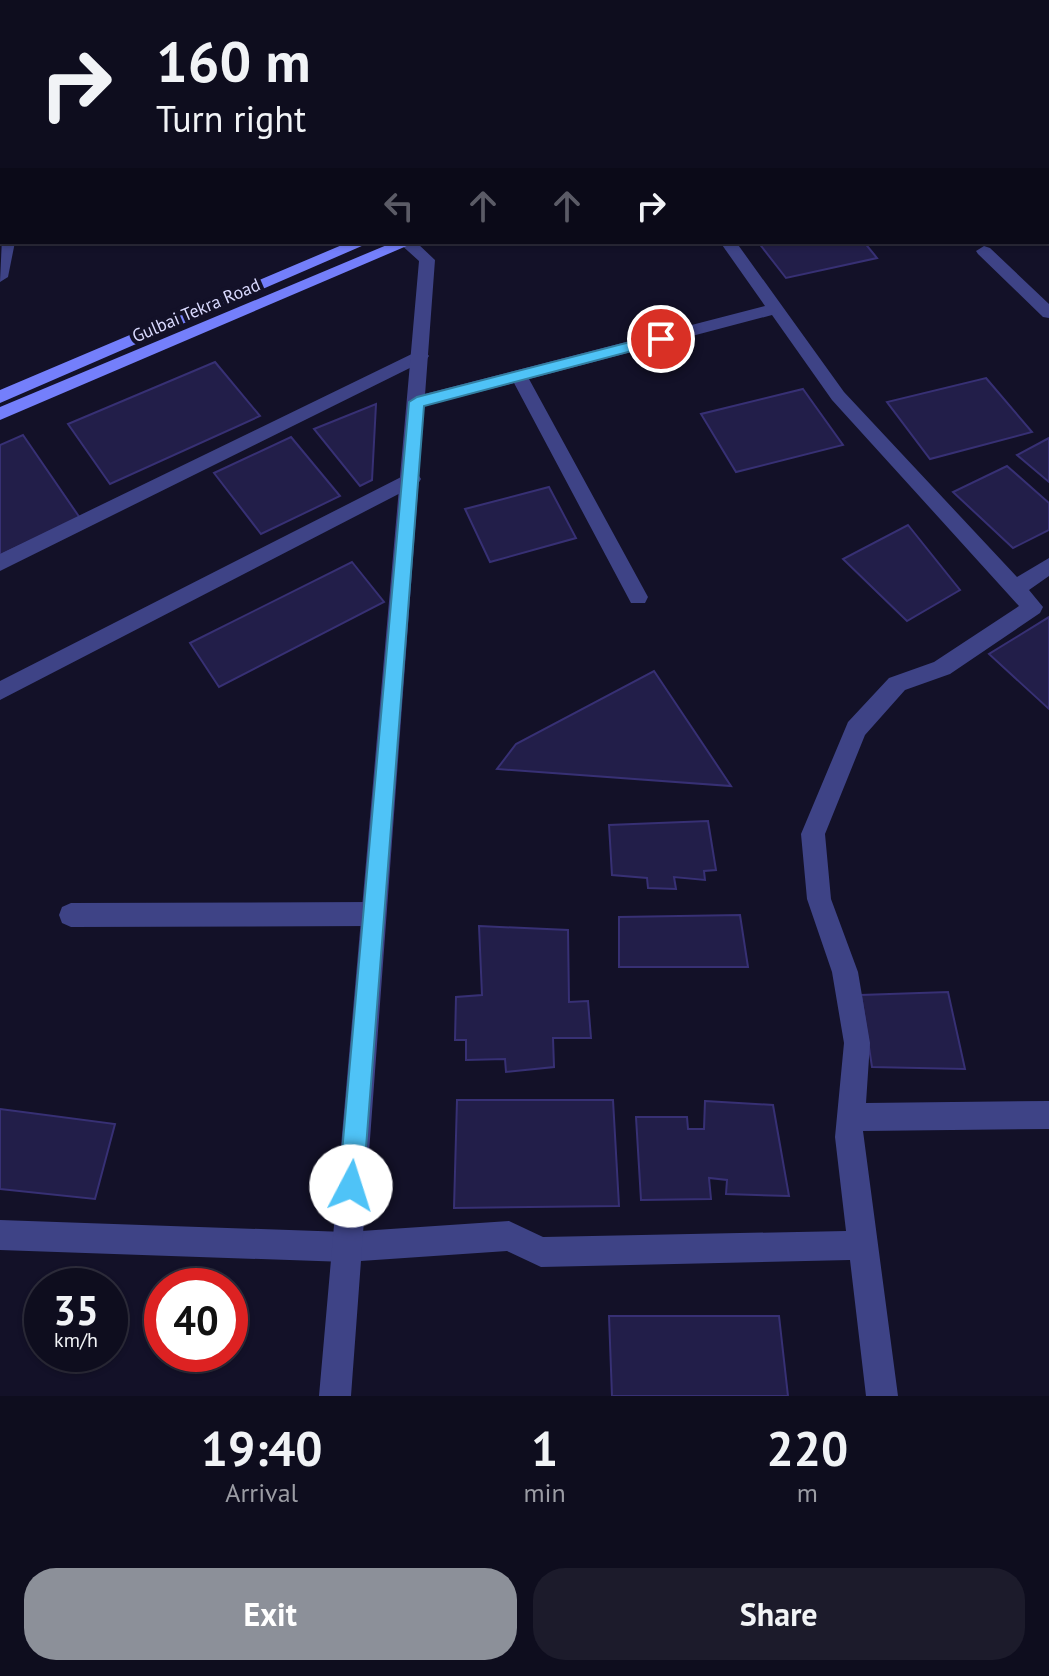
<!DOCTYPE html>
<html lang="en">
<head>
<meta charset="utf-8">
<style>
	:root { --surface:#0e0d1e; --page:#1c1b2b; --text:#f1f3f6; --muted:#9b9ca4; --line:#2e2d3c; --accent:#8c9099 }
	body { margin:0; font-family:"PT Sans",sans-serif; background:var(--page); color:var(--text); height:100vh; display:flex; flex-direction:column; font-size:30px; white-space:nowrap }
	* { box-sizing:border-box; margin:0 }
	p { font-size:26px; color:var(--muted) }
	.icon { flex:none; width:44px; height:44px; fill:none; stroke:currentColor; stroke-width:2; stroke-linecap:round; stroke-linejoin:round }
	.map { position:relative; height:1396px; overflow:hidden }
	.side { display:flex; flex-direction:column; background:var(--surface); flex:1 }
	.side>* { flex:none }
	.hud { position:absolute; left:0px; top:0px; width:1050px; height:244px; box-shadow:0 2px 6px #0004,0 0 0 2px var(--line); background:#0e0d1e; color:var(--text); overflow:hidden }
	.speed { position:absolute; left:24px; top:1268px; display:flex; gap:16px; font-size:40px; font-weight:700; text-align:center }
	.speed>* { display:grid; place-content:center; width:104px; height:104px; border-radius:50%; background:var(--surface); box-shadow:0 2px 6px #0004,0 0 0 2px var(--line); line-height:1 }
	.speed small { font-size:20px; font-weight:400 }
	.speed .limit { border:12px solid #d22; background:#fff; color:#111 }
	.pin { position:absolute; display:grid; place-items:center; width:68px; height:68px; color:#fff; margin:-34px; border:4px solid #fff; border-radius:50%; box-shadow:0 2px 8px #0007 }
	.me { position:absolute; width:88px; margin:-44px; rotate:5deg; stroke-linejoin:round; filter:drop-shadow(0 0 6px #0008) }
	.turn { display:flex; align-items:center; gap:28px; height:168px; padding:0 24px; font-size:36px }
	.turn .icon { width:104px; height:104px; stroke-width:2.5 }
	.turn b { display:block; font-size:56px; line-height:68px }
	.lanes { display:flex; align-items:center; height:76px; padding:0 24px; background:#0003; justify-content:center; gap:40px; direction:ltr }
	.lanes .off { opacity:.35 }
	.eta { display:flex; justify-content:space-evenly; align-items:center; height:136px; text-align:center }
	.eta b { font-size:48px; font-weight:600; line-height:56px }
	.action { display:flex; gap:16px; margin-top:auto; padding:16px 24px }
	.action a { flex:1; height:92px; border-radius:32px; background:var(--accent); color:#fff; font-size:32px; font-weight:600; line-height:92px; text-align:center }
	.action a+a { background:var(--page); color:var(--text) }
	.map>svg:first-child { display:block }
	.building { fill:#221e49; stroke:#373074; stroke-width:2 }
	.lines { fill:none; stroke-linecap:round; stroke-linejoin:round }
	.minor { fill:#3e4386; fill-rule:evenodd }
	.tertiary { fill:#3e4386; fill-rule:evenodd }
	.secondary { fill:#747ffb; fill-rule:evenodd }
	.route { fill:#4fc3f7; stroke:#337fa1; stroke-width:2 }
	.labels { text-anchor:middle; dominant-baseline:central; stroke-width:8; stroke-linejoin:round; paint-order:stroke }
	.far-street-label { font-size:18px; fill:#dadafe; stroke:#131128 }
</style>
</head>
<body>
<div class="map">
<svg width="1049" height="1396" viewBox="0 0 1049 1396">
	<rect width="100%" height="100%" fill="#131128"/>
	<path class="building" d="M426 0H514L515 2H427Z
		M758 242H864L877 258 786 278Z
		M215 362 260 416 110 484 68 424Z
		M986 378 1032 432 930 459 887 402Z
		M803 389 843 445 736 472 701 414Z
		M376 404 372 480 360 486 314 429Z
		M23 435 80 518 0 555V445Z
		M291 437 340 496 261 534 214 473Z
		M1049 438V482L1017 455Z
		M1007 466 1049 503V530L1013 548 953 492Z
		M549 487 576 538 490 562 465 509Z
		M908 525 960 590 907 621 843 559Z
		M352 562 384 602 219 687 190 643Z
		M1049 617V709L989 654Z
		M654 671 731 786 497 769 516 744Z
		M708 821 716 870 704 871 705 880 674 877 676 889 648 888 647 878 612 875 609 825Z
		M740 915 748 967H619V917Z
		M479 926 568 930 569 1002 588 1001 591 1038H553L554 1067 506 1072 505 1059 466 1060V1040H455L456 997 482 995Z
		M948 992 965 1069 872 1067 861 995Z
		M457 1100H613L619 1206 454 1208Z
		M705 1101 773 1105 789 1196 726 1194 727 1180 709 1178 711 1199 641 1200 636 1117H687L688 1129H704Z
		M0 1109 115 1124 95 1199 0 1189Z
		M609 1316H779L788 1396H612Z"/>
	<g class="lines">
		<path class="minor" d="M534 0H546L547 2H535Z
			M774 0H788L789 2H775Z
			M0 50H2V58H0Z
			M0 83H2V91H0Z
			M1048 85H1049V93H1048Z
			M0 128H2V136H0Z
			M1048 200H1049V210H1048Z
			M720 242H736L844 392 1017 577 1049 558V576L1029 590 1043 607 1040 613 950 674 905 690 865 735 825 834 831 899 858 972 870 1043 866 1103 1049 1101V1129L863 1131 898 1396H866L850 1260 541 1267 507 1251 346 1262 0 1250V1220L346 1232 509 1221 543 1237 846 1231 835 1137 844 1043 832 972 807 899 801 834 848 722 889 678 934 662 1019 606 832 400 772 315 529 379 648 597 645 603H631L514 383 417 408 408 402 417 396 765 306Z
			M984 246 990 248 1049 304V318L1043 317 978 254 976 251Z
			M420 350 426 352 429 356 426 360 0 571V554Z
			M411 472 418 474 421 479 418 484 0 700V681Z
			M374 902 383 906 386 914 383 922 374 926 71 927 62 923 59 915 62 907 71 903Z"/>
		<path class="tertiary" d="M305 0H317L318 2H306Z
			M2 238V242H15L8 277 0 282Z
			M398 242H416L435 260 351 1396H319L419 261Z"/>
		<path class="secondary" d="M349 242H371L0 403V390Z
			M394 242H416L0 420V407Z"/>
	</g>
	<path class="route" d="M661 334 668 339 666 342 424 406 363 1186 360 1195 351 1198 343 1195 339 1186 409 402 417 397Z"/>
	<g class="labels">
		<g class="far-street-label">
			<text transform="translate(196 310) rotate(-23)">Gulbai Tekra Road</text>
		</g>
	</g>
</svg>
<div class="speed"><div>35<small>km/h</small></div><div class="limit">40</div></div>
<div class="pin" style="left:661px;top:339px;background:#d93025"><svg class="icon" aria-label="arrive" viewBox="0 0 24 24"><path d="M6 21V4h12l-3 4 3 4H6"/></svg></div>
<svg class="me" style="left:351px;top:1186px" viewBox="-20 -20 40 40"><circle r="19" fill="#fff"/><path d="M0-13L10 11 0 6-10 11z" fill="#4fc3f7"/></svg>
<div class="hud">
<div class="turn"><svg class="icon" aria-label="right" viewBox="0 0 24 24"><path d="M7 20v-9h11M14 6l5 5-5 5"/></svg><div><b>160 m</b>Turn right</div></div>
<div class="lanes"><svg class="icon off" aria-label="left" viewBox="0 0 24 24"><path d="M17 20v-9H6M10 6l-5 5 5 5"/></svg><svg class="icon off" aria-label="ahead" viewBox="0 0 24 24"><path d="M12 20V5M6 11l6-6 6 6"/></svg><svg class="icon off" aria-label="ahead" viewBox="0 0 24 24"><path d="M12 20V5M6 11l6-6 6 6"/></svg><svg class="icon" aria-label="right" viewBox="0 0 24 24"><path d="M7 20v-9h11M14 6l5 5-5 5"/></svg></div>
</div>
</div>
<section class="side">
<div class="eta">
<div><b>19:40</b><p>Arrival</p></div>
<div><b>1</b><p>min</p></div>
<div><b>220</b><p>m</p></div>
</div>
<div class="action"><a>Exit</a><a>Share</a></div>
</section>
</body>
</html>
